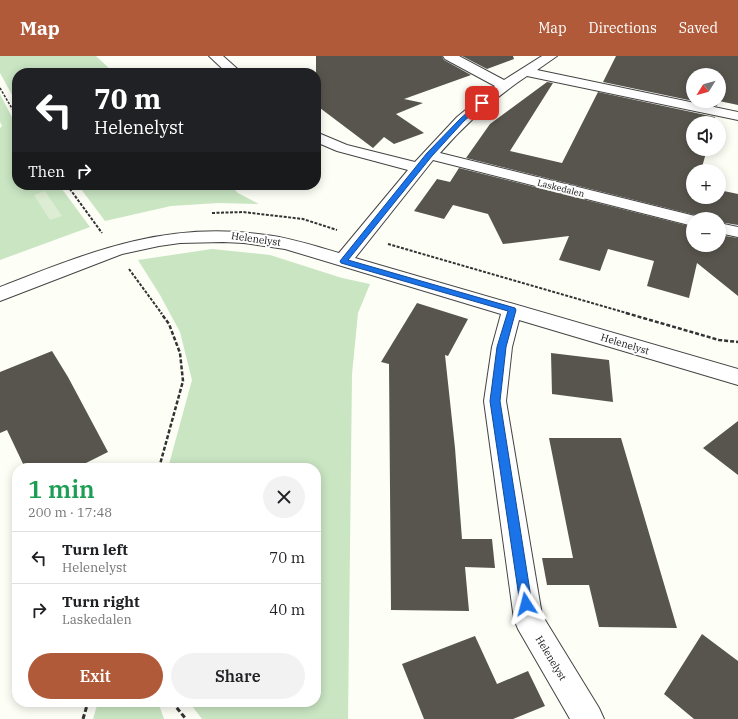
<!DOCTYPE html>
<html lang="en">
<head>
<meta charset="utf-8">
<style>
	:root { --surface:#fff; --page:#f2f2f2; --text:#202124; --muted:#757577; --line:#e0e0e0; --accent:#b05a39 }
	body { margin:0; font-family:"IBM Plex Serif",serif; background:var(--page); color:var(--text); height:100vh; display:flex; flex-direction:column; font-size:15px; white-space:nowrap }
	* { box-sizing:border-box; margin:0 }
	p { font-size:13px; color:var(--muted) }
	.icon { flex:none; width:22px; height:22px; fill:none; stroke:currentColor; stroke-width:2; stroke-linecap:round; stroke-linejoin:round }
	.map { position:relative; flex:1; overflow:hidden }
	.sheet { position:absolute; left:12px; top:407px; width:309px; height:244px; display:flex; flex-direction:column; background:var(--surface); border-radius:16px; box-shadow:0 2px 10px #0003 }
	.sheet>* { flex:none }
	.guide { position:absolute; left:12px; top:12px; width:309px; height:122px; border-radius:16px; box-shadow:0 2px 10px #0003; background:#202124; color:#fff; overflow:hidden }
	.needle { width:26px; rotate:233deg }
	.tools { position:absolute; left:686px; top:12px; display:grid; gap:8px }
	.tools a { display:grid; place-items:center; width:40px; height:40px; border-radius:50%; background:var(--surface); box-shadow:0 2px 10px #0003; font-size:20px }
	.pin { position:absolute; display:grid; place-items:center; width:34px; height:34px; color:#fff; margin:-17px; border-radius:8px; box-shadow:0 2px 6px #0006 }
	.me { position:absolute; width:44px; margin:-22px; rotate:351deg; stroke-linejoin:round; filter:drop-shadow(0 0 3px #0008) }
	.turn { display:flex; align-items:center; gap:14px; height:84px; padding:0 16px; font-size:18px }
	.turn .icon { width:52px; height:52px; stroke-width:2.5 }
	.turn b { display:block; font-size:28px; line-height:34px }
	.then { display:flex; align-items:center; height:38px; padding:0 16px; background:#0003; gap:8px; font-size:15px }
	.round { display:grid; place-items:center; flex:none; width:42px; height:42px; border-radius:21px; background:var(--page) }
	.overview { display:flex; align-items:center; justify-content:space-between; height:68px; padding:0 16px }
	h1 { font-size:24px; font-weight:600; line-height:30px; color:#1e9e55 }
	.action { display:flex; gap:8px; margin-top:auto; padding:8px 16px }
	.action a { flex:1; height:46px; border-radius:24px; background:var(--accent); color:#fff; font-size:16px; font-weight:600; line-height:46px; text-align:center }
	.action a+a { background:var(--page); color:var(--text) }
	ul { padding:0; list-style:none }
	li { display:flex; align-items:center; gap:12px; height:52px; padding:0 16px; border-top:1px solid var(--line) }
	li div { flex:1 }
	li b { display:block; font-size:15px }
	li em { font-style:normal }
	header { display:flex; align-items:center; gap:24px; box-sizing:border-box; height:56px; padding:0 20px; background:var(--accent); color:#fff }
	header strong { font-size:19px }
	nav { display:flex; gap:22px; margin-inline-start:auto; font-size:14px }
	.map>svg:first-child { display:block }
	.green { fill:#c9e5c2 }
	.pitch { fill:#dcedd3 }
	.building { fill:#58554e }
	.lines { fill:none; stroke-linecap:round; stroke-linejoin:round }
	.minor-casing { stroke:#444; stroke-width:2 }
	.path-far3 { stroke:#333; stroke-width:1.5; stroke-dasharray:2.5 1.5; stroke-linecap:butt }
	.path-far2 { stroke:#333; stroke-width:2; stroke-dasharray:3 1.5; stroke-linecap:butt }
	.path-far1 { stroke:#333; stroke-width:2.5; stroke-dasharray:4 2; stroke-linecap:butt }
	.path { stroke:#333; stroke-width:3; stroke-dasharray:5 2.5; stroke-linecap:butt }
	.minor { fill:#fff; fill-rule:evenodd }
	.route { fill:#1a73e8; stroke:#114b97 }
	.labels { text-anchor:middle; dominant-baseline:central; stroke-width:4; stroke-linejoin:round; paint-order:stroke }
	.far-street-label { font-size:9px; fill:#111; stroke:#fff }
	.street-label { font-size:10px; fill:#111; stroke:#fff }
</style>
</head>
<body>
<header>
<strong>Map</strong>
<nav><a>Map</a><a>Directions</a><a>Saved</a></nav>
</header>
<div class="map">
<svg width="738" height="663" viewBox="0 0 738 663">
	<rect width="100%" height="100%" fill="#fdfef6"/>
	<path class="green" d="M0 0H96L114 17H17V48L0 17Z
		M0 38 17 71V129H59L90 171 0 204V72L2 70 0 66Z
		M78 129H230L238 137 259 148 218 147 171 150 105 165Z
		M212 193 270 199 342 222 370 228 358 257 352 318 348 663H202L189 646H316V412H168L192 324 180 276 160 239 138 204Z
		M98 646H158L164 663H93Z"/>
	<path class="pitch" d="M45 135 62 160 50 164 34 139Z"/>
	<path class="building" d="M316 0H442L444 4 471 19 404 43 423 47 396 58 424 77 394 88 384 81 373 92 316 49Z
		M462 0H513L514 3 487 13Z
		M616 0H738V49L719 45V19H693V45H718L717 50 603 26Z
		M547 26 553 27 510 95 562 107 598 36 715 61 713 67H693V93H707L701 115H693V141H719V134L738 138V169L719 166V163H701L699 160 466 102 490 68Z
		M459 112 693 171V189H719V179L738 182V240L697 207 689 242 647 230 654 205 608 193 600 215 559 204 569 180 503 188 488 158 453 149 444 163 414 155 437 123 450 126Z
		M417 247 468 263 448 300 445 299 455 392 462 483H492L495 512 465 511 469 555 391 554 389 308 381 306Z
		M52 295 68 321 108 396 76 412H25L7 374 0 377V316Z
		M551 297 609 304 613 346 552 338Z
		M738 365V419L703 392Z
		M549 382H621L677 572 599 571 589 529H547L542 502H573Z
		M702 578 738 605V663H694L664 638Z
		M475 580 497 628 528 615 545 650 513 663H424L402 608Z"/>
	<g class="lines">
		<g class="minor-casing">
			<path id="minor" d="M209 0H223L242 17H227Z
				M443 0H459L504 24 542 0H557L537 14 738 56V64L527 20C494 42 466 67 440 97L699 161 700 163H693V170L433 104 355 202 738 313V329L519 264 512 291 506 345 542 559 599 652 604 663H570L518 573 514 563 484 345 492 291 501 258 285 193 244 187 223 186 180 187 159 190 122 198 0 245V231C90 196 166 164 266 179 291 182 315 190 339 197L408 114 337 95 316 86V76L347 89 415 106 457 61 495 30 445 3Z
				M719 167 738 171V181L719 177Z"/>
		</g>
		<path class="path-far3" d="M0 32 17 61"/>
		<path class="path-far2" d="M67 129 102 177
			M212 157 243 156 303 163 337 174
			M388 188 630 258
			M129 213 162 258"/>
		<path class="path-far1" d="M626 257 719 284 738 286
			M159 412 183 325 180 297 169 268 161 257"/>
		<path class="path" d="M172 646 186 663
			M83 663 88 646"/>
		<use href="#minor" class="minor"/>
	</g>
	<path class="route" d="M480 45 485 47 464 65 432 100 348 204 515 252 516 254 506 291 500 345 532 548 530 552 526 553 522 552 520 548 490 345 497 291 508 255 341 207 340 205 427 97 460 63Z"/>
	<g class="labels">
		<g class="far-street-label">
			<text transform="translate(561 132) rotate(14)">Laskedalen</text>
		</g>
		<g class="street-label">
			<text transform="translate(256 183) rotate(8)">Helenelyst</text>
			<text transform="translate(625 288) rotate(17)">Helenelyst</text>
			<text transform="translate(551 602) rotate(59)">Helenelyst</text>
		</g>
	</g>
</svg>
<div class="tools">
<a><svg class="needle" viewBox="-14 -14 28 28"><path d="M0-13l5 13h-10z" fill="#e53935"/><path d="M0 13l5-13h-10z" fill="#757577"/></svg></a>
<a><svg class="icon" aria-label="sound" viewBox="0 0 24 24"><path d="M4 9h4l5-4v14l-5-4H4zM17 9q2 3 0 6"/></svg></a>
<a>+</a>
<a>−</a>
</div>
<div class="pin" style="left:482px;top:47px;background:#d93025"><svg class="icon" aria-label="arrive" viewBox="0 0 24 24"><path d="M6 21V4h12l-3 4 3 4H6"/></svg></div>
<svg class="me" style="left:526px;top:548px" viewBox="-20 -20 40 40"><path d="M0-17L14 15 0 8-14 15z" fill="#1a73e8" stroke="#fff" stroke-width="4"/></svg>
<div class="guide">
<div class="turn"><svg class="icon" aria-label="left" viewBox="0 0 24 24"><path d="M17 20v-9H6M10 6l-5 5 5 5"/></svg><div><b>70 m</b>Helenelyst</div></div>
<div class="then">Then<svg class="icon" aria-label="right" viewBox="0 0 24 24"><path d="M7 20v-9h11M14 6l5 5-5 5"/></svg></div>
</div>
<section class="sheet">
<div class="overview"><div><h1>1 min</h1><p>200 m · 17:48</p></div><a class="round"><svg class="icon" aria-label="close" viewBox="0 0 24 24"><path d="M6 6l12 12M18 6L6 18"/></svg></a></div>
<ul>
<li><svg class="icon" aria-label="left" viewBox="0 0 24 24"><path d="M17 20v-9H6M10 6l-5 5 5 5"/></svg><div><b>Turn left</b><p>Helenelyst</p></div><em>70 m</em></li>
<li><svg class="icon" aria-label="right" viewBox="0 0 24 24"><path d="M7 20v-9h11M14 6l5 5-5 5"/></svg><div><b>Turn right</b><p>Laskedalen</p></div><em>40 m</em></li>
</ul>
<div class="action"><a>Exit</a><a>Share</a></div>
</section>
</div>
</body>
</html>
